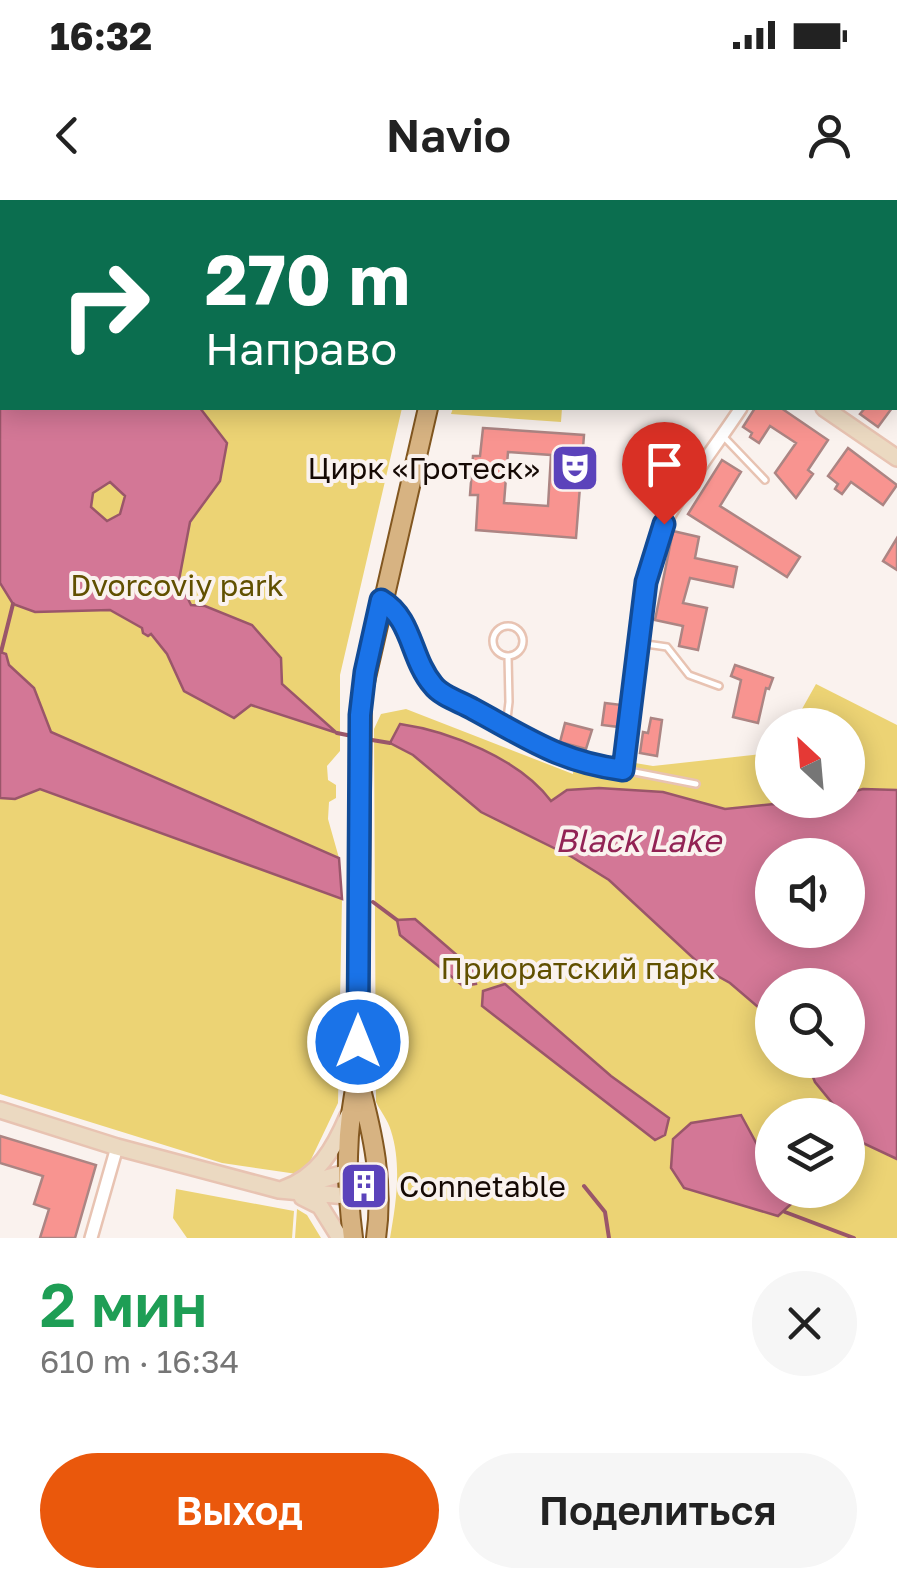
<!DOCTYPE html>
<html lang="ru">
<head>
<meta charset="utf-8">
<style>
	:root { --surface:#fff; --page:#f6f6f6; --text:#222; --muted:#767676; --accent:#ea580c }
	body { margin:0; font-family:"Golos Text",sans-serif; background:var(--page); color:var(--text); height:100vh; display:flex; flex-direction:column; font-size:38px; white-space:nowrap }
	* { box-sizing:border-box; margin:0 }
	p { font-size:32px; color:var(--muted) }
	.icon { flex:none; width:55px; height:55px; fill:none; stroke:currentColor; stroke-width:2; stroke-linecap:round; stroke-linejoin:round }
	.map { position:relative; height:1038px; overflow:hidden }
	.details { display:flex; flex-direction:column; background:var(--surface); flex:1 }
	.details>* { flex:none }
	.banner { position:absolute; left:0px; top:0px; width:898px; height:210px; box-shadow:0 5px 25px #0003; background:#0b6e4f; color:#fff; overflow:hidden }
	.needle { width:65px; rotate:334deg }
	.fabs { position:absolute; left:755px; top:508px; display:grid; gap:20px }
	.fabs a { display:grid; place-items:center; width:110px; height:110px; border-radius:50%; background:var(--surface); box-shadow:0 5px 25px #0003; font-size:50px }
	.pin { position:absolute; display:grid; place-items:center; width:85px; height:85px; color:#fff; margin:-102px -42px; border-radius:50% 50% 50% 0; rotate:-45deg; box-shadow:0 0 10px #0007 }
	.pin .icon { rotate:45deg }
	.me { position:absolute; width:110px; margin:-55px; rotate:0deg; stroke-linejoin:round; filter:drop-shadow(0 0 8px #0008) }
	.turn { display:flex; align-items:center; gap:35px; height:210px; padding:0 40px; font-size:45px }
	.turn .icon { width:130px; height:130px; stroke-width:2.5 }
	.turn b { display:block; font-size:70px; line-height:85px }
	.round { display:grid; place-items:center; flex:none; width:105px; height:105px; border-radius:52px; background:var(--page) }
	.overview { display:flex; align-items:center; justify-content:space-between; height:170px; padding:0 40px }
	h1 { font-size:60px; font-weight:600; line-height:75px; color:#1e9e55 }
	.button { display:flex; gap:20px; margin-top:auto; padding:20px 40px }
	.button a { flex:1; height:115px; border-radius:60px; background:var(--accent); color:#fff; font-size:40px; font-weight:600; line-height:115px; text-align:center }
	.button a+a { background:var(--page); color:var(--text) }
	.status { display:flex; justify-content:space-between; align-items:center; height:70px; padding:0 50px; background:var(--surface); direction:ltr }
	.status svg { height:28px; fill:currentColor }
	header { display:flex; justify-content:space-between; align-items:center; height:130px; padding:0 40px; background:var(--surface); font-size:45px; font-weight:600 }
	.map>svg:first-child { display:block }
	.green { fill:#ecd374; fill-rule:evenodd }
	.water { fill:#d37796; stroke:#9a566a; stroke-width:2.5; fill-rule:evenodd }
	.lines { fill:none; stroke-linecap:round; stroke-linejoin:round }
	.stream { stroke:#9a566a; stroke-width:4 }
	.building { fill:#f89490; stroke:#ac8583; stroke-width:2.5; fill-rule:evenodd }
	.lane-casing { stroke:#e8c3b2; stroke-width:10 }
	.street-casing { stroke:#e8c3b2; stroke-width:16 }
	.secondary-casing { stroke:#e8c3b2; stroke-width:20 }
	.primary-casing { stroke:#825720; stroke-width:22 }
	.lane { stroke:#fff; stroke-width:5 }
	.street { stroke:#fff; stroke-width:11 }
	.secondary { stroke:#ebd9c1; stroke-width:15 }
	.primary { stroke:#d7b382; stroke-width:18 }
	.route-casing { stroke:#114b97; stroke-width:25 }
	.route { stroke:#1a73e8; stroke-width:18 }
	.labels { text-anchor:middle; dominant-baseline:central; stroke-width:8; stroke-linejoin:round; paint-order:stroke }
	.poi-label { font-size:30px; fill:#150904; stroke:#faf2ee; text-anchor:end }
	.park-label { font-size:30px; fill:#615000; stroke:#faf2ee }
	.water-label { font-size:32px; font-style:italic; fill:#922354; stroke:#faf2ee }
</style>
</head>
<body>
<div class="status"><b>16:32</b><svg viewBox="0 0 49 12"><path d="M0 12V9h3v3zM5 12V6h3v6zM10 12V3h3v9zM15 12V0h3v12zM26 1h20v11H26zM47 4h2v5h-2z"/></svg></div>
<header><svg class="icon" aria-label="back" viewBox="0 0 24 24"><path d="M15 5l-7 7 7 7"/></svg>Navio<svg class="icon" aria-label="person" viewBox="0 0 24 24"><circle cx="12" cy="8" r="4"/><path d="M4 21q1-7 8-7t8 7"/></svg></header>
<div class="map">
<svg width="897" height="1038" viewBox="0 0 897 1038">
	<rect width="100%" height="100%" fill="#faf2ee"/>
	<path class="green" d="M0 0H442L2 2V208H402L340 475V551L327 566 328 580 336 585V598L329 602 328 619 339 658 342 699 338 903 306 970 297 974 222 963 0 894Z
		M453 208H562L561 222 451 214Z
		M816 484 897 525V1038H390C396 1004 402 965 391 931 388 920 381 912 376 902L374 529 381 514 406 509 573 574 575 553 653 566 772 553V600H848V525H793ZM772 655H848V730H772ZM772 785H848V860H772ZM772 915H848V990H772Z
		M176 989 294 1011 292 1038H187L173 1018Z
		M297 1009 307 1015 321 1038H295Z"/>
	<path class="water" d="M0 160 2 208H200L227 243 220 281 190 322 179 380 191 405 205 406 252 425 281 458 282 484 337 533 251 505 234 518 184 491 167 454 151 434 148 436 143 433 142 428 110 410 35 412 13 404 0 383ZM110 282 125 296 120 314 107 321 91 307 93 293Z
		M0 452 6 454 9 465 34 488 51 532 339 658 342 699 40 589 15 599 0 598Z
		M400 524C449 531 520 559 551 601L567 590 599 588 663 592 725 609 774 604 794 609 812 607 823 600H848V593L863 589 897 590V959L852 938 848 915H842L815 882 806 860H848V785H772V819L730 783 705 769 609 680 572 657 481 612 413 555 390 543ZM772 655H848V730H772Z
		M415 719 474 770 476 784 463 786 400 735 397 720Z
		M505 784 611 876 669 918 665 935 655 940 482 806 483 791Z
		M741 915 766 961 772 967V990H800L803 993 778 1016 684 988 671 968 673 939 691 923Z"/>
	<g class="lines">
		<path class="stream" d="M1 452 13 404
			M337 533 357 537
			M366 539 390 543
			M373 702 397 720
			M584 986 605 1012 609 1038
			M785 1012 854 1038"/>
	</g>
	<path class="building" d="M755 208H781L828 240 808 270 813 274 796 298 775 273 796 243 770 226 759 243 750 237 752 233 743 227Z
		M865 208H892L878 227 860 214Z
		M483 228 584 235 576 338 476 330 478 295H470L473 256H480ZM508 252 551 255 548 306 504 303Z
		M848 248 897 285 883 305 851 282 842 294 835 289 838 284 828 276Z
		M722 260 741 272 720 306 800 357 787 377 688 314Z
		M673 331 699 337 695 358 737 367 733 387 690 378 683 403 707 408 698 450 679 446 683 426 655 420Z
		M897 338V370L883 361Z
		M735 465 773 478 769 489 766 488 758 523 733 517 741 480 731 476Z
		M605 503 622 505 619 527 602 525Z
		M651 518 662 520 657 556 640 553 643 532 648 533Z
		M565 523 592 530 586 549 560 542Z
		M0 936 96 965 75 1038H40L49 1009 34 1004 43 976 0 963Z"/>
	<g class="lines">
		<g class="lane-casing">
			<path id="lane" d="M895 35H897
				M895 178 897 179
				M722 235 765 280
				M388 404 401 418 434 488 563 558 696 584
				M493 441a15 15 0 1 1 30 0a15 15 0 1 1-30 0Z
				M639 443 667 447 689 475 719 486
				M506 527 509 502 508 456
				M623 570 630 528"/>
		</g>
		<g class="street-casing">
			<path id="street" d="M630 526C637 464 635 378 665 323 686 283 716 246 741 208
				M91 1038 117 947"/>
		</g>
		<g class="secondary-casing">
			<path id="secondary" d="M683 0V2
				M824 208 897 258
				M0 910 117 947 279 990 380 999
				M302 985 348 972H379
				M283 989C318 977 334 949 348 916
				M302 997 320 1006 340 1038"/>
		</g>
		<g class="primary-casing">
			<path id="primary" d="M472 0V2
				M359 882C373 934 384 984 376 1038
				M353 1038C346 983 345 930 358 876L362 495 428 208"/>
		</g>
		<use href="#lane" class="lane"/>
		<use href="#street" class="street"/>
		<use href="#secondary" class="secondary"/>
		<use href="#primary" class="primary"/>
	</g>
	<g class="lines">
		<g class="route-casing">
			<path id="route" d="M358 842 360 515 365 472 381 400C413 419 410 458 433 485 441 496 461 502 473 509 527 538 560 562 623 570L646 382 664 324"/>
		</g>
		<use href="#route" class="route"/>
	</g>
	<defs>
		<g id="theatre-square" transform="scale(2.5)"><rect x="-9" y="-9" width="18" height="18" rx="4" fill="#5b43bb" stroke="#faf2ee"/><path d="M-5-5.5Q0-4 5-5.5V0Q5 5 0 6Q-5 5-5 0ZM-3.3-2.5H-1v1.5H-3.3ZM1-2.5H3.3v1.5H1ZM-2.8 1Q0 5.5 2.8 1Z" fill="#fff"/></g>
		<g id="building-square" transform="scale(2.5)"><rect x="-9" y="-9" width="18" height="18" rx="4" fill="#5b43bb" stroke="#faf2ee"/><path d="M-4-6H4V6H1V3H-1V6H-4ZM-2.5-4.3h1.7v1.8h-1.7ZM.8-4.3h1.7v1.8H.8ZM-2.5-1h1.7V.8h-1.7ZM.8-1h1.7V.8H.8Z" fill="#fff"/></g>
	</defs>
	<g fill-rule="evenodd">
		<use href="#theatre-square" x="575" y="268"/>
		<use href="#building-square" x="364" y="986"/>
	</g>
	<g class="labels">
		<g class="poi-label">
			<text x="540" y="268">Цирк «Гротеск»</text>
			<text x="399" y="986" text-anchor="start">Connetable</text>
		</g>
		<g class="park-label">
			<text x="177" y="385">Dvorcoviy park</text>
			<text x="578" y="768">Приоратский парк</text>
		</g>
		<g class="water-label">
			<text x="638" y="640">Black Lake</text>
		</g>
	</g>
</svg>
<div class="fabs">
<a><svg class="needle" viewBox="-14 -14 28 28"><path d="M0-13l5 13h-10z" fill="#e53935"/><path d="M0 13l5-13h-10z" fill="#767676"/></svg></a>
<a><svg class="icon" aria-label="sound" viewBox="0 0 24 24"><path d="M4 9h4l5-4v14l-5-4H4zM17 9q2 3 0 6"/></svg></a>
<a><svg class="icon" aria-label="search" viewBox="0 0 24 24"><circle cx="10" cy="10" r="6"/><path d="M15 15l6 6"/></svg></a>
<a><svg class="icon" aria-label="layers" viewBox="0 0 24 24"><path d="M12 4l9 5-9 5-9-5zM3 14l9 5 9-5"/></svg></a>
</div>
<div class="pin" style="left:664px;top:324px;background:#d93025"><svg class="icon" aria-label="arrive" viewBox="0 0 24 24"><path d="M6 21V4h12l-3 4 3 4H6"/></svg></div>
<svg class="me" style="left:358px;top:842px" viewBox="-20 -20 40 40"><circle r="17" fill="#1a73e8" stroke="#fff" stroke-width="3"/><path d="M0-11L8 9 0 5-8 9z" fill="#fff"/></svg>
<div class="banner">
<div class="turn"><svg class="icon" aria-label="right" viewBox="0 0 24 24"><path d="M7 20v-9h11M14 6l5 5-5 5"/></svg><div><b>270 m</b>Направо</div></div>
</div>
</div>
<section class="details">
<div class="overview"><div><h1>2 мин</h1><p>610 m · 16:34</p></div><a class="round"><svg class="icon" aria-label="close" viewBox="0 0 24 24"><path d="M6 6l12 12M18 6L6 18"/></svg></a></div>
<div class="button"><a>Выход</a><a>Поделиться</a></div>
</section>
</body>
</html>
